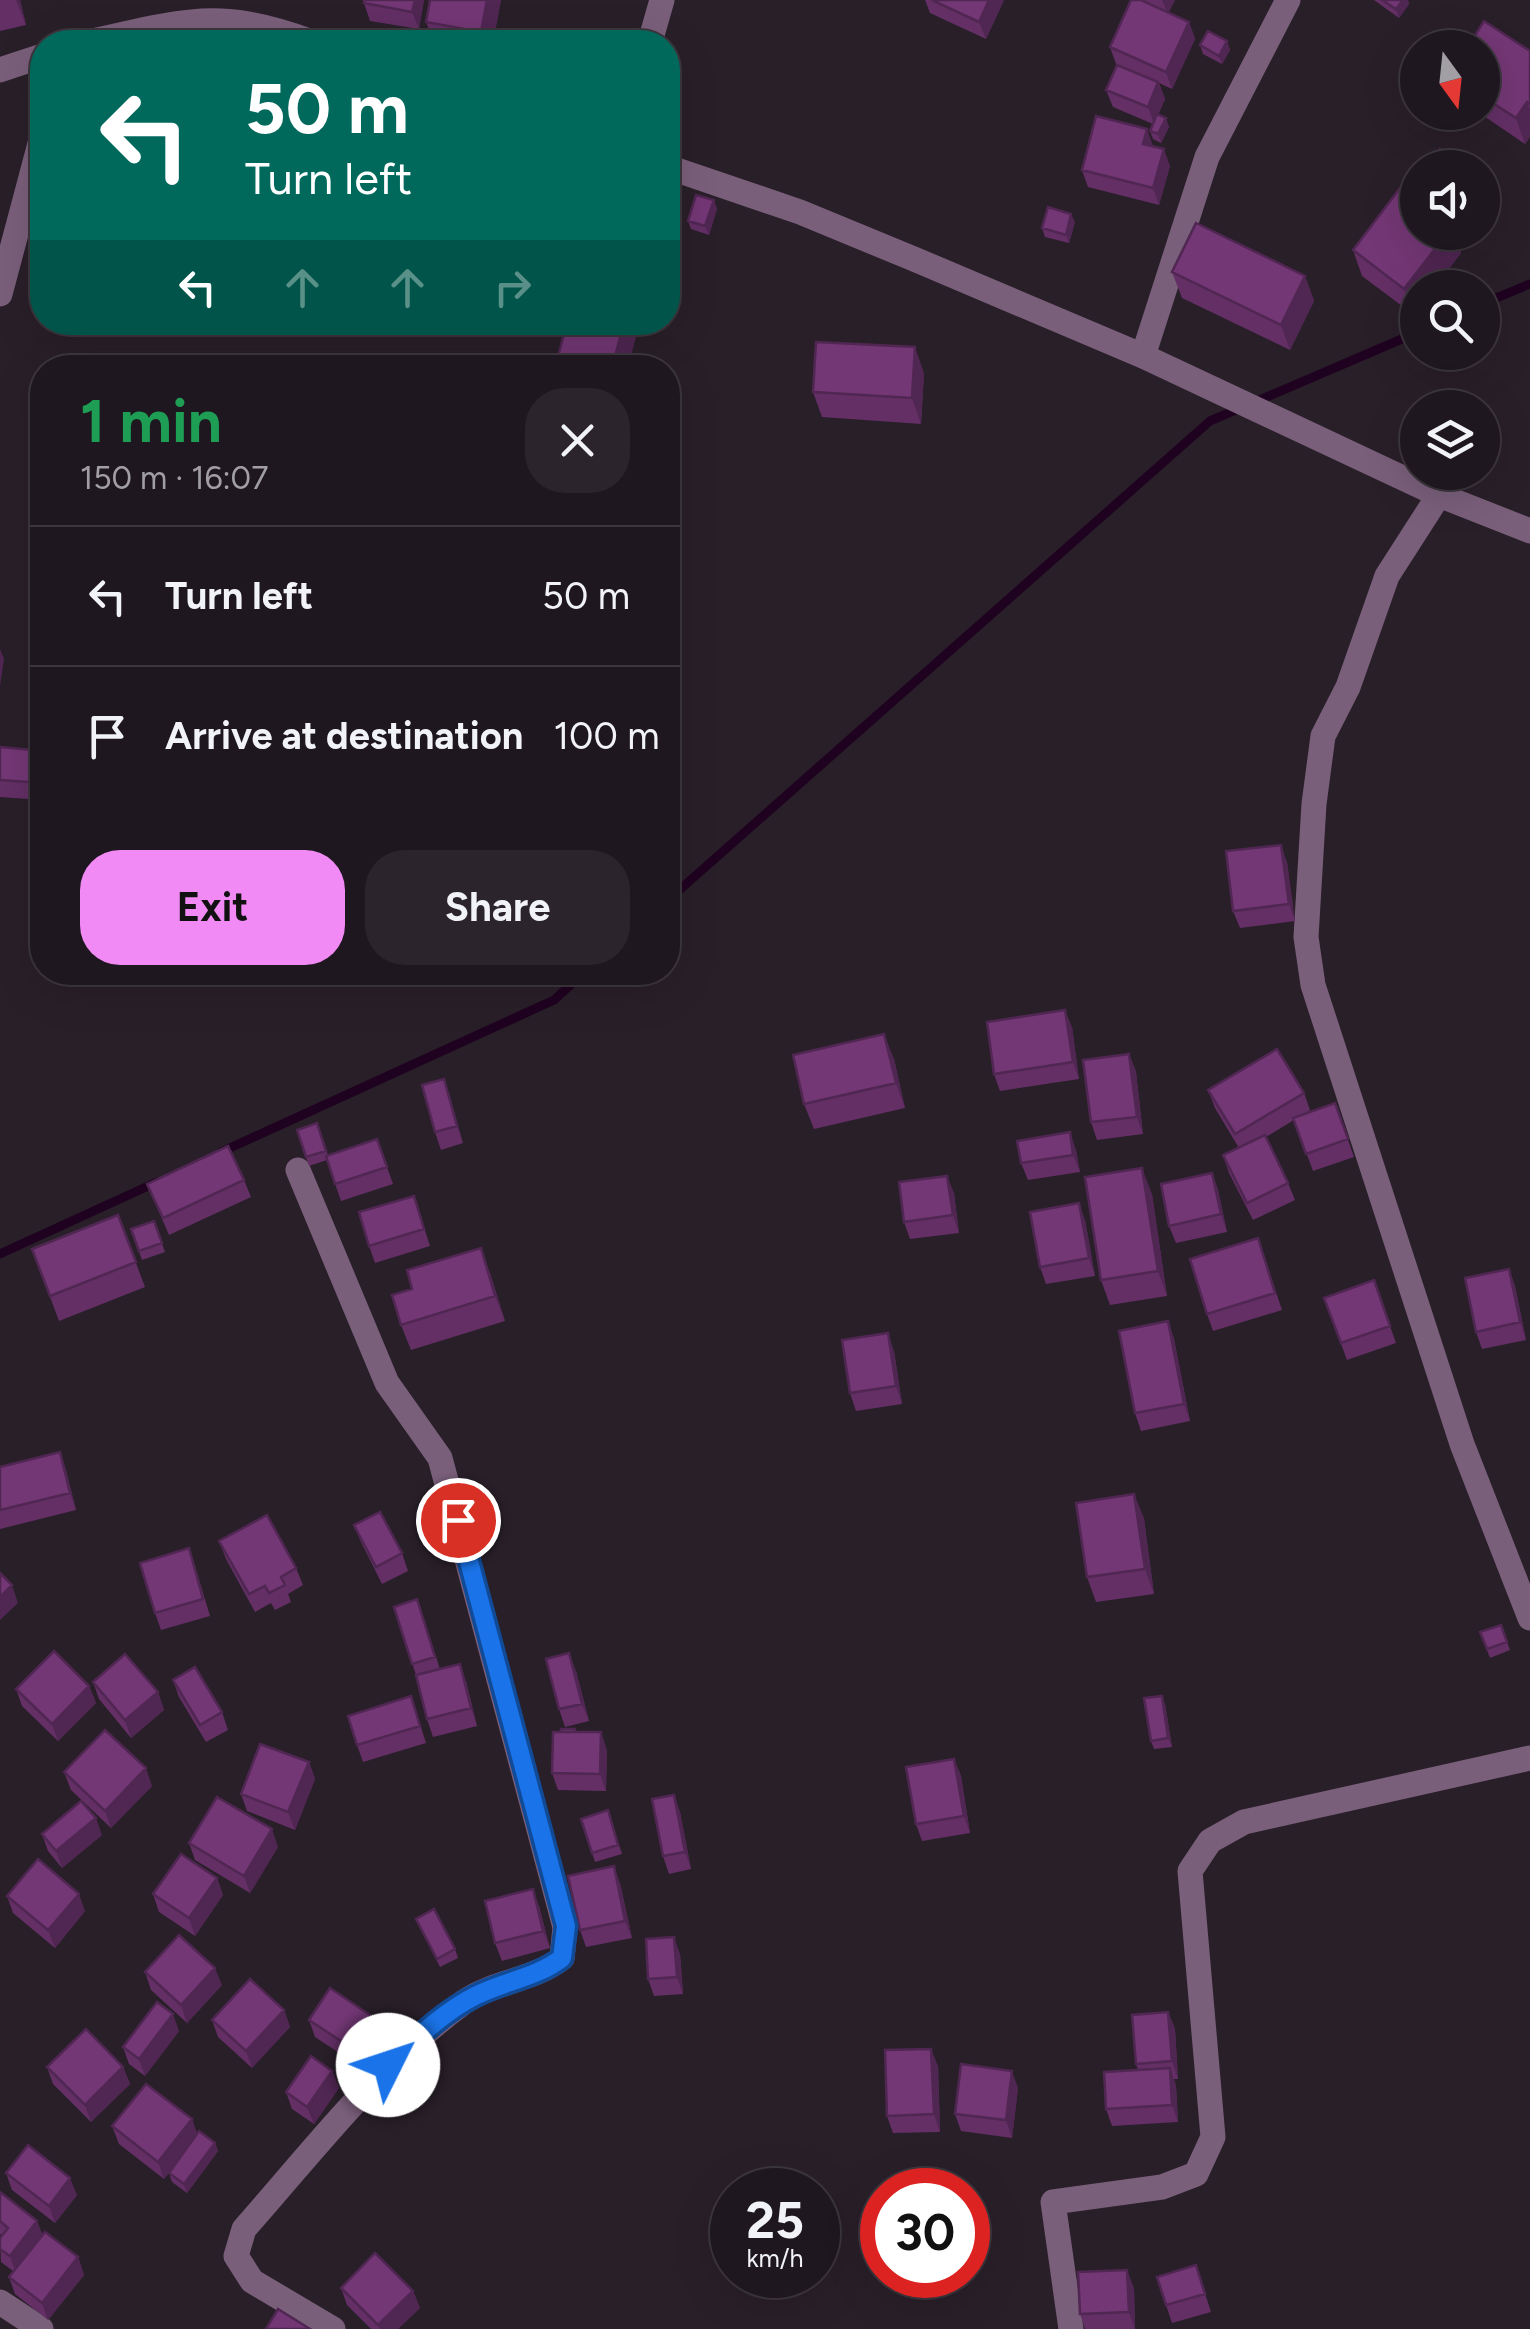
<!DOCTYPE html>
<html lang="en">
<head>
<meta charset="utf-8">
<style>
	:root { --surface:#1f171f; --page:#2c242c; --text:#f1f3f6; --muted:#a19fa4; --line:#3c363d; --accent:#f18af4 }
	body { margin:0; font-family:Figtree,sans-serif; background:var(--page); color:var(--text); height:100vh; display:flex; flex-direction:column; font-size:38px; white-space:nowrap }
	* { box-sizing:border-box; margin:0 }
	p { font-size:32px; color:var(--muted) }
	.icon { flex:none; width:55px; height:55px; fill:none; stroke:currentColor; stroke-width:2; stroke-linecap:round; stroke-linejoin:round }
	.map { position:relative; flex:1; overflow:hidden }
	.details { position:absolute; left:30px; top:355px; width:650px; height:630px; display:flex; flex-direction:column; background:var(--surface); border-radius:40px; box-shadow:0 10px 40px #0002,0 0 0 2px var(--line) }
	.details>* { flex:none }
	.banner { position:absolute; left:30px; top:30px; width:650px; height:305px; border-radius:40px; box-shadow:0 10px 40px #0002,0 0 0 2px var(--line); background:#00695c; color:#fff; overflow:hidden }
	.needle { width:65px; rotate:165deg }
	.tools { position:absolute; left:1400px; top:30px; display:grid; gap:20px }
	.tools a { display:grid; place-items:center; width:100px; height:100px; border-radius:50%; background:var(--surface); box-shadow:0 10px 40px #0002,0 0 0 2px var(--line); font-size:50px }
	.speed { position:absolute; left:710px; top:2168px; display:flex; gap:20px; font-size:50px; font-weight:700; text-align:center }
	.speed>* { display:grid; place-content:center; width:130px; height:130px; border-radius:50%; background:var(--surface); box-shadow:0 10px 40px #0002,0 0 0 2px var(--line); line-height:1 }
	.speed small { font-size:25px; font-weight:400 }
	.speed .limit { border:15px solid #d22; background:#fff; color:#111 }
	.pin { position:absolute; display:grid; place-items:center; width:85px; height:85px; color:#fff; margin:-42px; border:5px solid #fff; border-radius:50%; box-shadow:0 2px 10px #0007 }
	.me { position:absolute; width:110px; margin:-55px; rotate:49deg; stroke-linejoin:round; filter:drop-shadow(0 0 8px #0008) }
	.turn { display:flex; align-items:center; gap:35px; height:210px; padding:0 50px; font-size:45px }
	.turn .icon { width:130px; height:130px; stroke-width:2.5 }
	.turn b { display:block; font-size:70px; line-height:85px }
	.lanes { display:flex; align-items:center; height:95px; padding:0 50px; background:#0003; justify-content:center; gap:50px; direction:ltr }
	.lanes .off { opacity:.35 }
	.round { display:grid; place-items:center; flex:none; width:105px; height:105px; border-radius:40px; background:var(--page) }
	.head { display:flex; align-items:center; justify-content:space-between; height:170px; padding:0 50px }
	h1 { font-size:60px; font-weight:700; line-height:75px; color:#1e9e55 }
	.cta { display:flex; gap:20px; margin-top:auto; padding:20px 50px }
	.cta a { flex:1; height:115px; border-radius:40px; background:var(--accent); color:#111; font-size:40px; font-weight:700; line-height:115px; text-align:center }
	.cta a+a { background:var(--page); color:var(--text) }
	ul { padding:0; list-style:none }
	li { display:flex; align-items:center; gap:30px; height:140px; padding:0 50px; border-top:2px solid var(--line) }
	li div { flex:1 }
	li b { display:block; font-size:38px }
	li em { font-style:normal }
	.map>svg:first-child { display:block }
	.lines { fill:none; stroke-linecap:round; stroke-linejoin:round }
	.stream { stroke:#1f0220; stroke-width:9 }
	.street { stroke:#7a5f7b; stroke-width:25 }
	.wall { fill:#632f65 }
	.shaded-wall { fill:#502652 }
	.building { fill:#733775; stroke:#502652; stroke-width:2.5 }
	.route-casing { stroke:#114b97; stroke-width:25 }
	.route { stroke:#1a73e8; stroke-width:18 }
</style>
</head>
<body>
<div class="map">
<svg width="1530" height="2329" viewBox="0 0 1530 2329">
	<rect width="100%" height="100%" fill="#291f29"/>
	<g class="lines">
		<path class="stream" d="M1482 304 1530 284
			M1255 402 1418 332
			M668 900 1210 421 1240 408
			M221 1152 554 1000 585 972
			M0 1254 157 1182"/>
		<path class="street" d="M89 42C127 33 182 19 221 21 250 22 285 32 312 42
			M650 42 662 0
			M0 70 42 56
			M668 167 800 212 914 259 1143 356 1439 495 1530 531
			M0 294 42 136
			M1143 356 1207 157 1288 0
			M1439 495 1387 576 1348 687 1323 736 1314 804 1306 937 1313 985 1462 1444 1530 1618
			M298 1170 387 1383 440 1458 565 1927 562 1958C533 1981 494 1981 464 2002 378 2065 314 2150 244 2229L236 2256 252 2281 333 2329
			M0 2302 41 2329
			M1071 2329 1053 2202 1162 2187 1196 2174 1213 2137 1190 1871 1210 1841 1244 1822 1530 1758"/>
	</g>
	<path class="wall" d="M0 0H20L26 25 0 31Z
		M424 0 419 29 370 21 364 3Z
		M501 0 493 42H434L426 22Z
		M925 0H1004L986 39 930 13Z
		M1131 0H1175L1168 12 1189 22 1195 39 1172 89 1159 83 1165 99 1158 115 1169 127 1161 143 1153 139 1150 131 1153 124 1113 107 1106 90 1143 76 1116 64 1110 47Z
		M1374 0H1408L1409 4 1399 18Z
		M1227 41 1230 50 1222 64 1203 54 1200 45Z
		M1482 48 1530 51V137L1525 144 1478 112H1482Z
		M1153 146 1170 166 1159 205 1088 187 1082 170Z
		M714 200 717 209 709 235 691 229 688 221Z
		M1075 222 1069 243 1045 237 1042 228Z
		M1418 232H1454L1461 253 1434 288H1418V310L1414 315 1362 276 1353 250Z
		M1172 272 1305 276 1314 301 1290 350 1182 298Z
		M924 373 921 424 822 417 813 392Z
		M0 747 42 751V800L0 797Z
		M1287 862 1295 921 1240 928 1233 911Z
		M1072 1027 1079 1079 1000 1091 994 1074Z
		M1129 1054 1136 1072 1143 1134 1097 1140 1091 1122Z
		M894 1059 905 1108 814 1129 804 1104Z
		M444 1079 463 1143 441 1150 435 1132Z
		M1208 1090 1304 1093 1310 1110 1306 1113 1335 1103 1354 1157 1313 1171 1294 1120 1266 1137 1288 1183 1295 1200 1253 1220 1229 1173 1223 1155 1239 1148 1215 1108Z
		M317 1123 328 1155 377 1139 393 1184 341 1201 327 1160 309 1166 297 1130Z
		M1076 1150 1080 1172 1028 1180 1021 1163Z
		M1212 1173 1218 1190 1227 1232 1176 1243 1169 1226Z
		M244 1180 251 1197 169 1235 147 1184Z
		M954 1193 959 1233 910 1239 904 1222Z
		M1152 1194 1167 1296 1110 1305 1101 1280Z
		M414 1196 430 1246 375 1263 369 1246Z
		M118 1215 145 1287 59 1321 32 1249Z
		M1085 1220 1095 1276 1046 1284 1040 1267Z
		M154 1221 165 1252 142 1260 131 1229Z
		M1258 1238 1282 1310 1213 1331 1207 1314Z
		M1509 1269 1515 1286 1526 1340 1482 1349 1476 1332Z
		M490 1273 505 1321 411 1350 401 1325Z
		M1374 1280 1396 1343 1347 1360 1324 1298Z
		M1168 1321 1174 1339 1190 1421 1141 1431 1135 1413Z
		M894 1351 902 1404 856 1411 850 1393Z
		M60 1452 66 1470 76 1510 0 1529V1467Z
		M1134 1494 1144 1519 1154 1594 1096 1602 1087 1577Z
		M354 1525 402 1553 408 1571 382 1584 361 1542Z
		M219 1541 296 1568 303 1585 288 1594 291 1602 275 1610 271 1603 255 1612 226 1559Z
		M195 1566 210 1616 161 1630 155 1613Z
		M417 1599 440 1669 466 1681 477 1726 433 1737 427 1719 416 1675 394 1607Z
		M1501 1625 1510 1650 1490 1658 1480 1632Z
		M576 1671 589 1721 565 1727 559 1709Z
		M173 1680 222 1712 228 1730 206 1742 179 1697Z
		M93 1682 158 1692 164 1710 131 1738 99 1699Z
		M89 1686 96 1703 58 1741 22 1706 16 1689Z
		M411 1696 426 1743 363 1762 357 1745Z
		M1165 1704 1172 1747 1154 1749 1151 1741Z
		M575 1729 576 1732 607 1750 606 1791 558 1790 552 1773 561 1732Z
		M954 1759 961 1776 970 1833 922 1841 916 1824Z
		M309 1762 315 1779 295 1830 247 1811 241 1794Z
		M64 1772 152 1786 111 1828 71 1790Z
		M674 1795 680 1812 691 1869 669 1874 663 1856Z
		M608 1810 622 1854 595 1862 581 1819Z
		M42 1834 102 1835 62 1868 48 1851Z
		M189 1843 278 1847 250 1893 195 1860Z
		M217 1878 223 1895 195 1936 159 1912 153 1894Z
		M620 1883 632 1938 586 1947 580 1930Z
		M7 1896 85 1911 55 1948 13 1913Z
		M539 1906 550 1948 502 1961 495 1943Z
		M416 1919 455 1949 458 1958 440 1967Z
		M680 1954 683 1994 654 1996 648 1979Z
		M145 1972 222 1985 187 2023 151 1990Z
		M284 2010 290 2027 252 2068 218 2037 212 2020Z
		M1168 2012 1175 2029 1178 2079H1174L1176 2086 1178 2122 1112 2126 1106 2109 1138 2070 1136 2064Z
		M370 2015 377 2032 356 2064 315 2037 309 2020Z
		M179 2031 145 2076 129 2064 123 2047Z
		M938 2066 940 2132 893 2133 887 2116Z
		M47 2067H123L130 2084 91 2122 53 2084Z
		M332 2071 339 2088 314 2124 292 2109 286 2092Z
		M1018 2088 1012 2138 961 2131 955 2114Z
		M192 2119 197 2134 215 2143 218 2151 187 2193 172 2182 169 2173 164 2179 119 2144 112 2126Z
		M6 2173 77 2195 55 2223 12 2190Z
		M0 2192 37 2221 42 2235 78 2257 84 2275 48 2320 15 2294 9 2277 13 2271 1 2262 0 2238 2 2235 0 2234Z
		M1196 2265 1211 2312 1172 2323 1166 2305Z
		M341 2288 413 2291 420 2308 398 2329H371L347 2305Z
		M1134 2288 1135 2329H1085L1080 2314Z"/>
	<path class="shaded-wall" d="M16 0H20L26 25Z
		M415 0H424L419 29 412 12Z
		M487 0H501L493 42H485L481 32Z
		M989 0H1004L986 39 979 22Z
		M1162 0H1175L1168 14Z
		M1403 0H1408L1409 4 1399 18 1396 9Z
		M1189 22 1195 39 1172 89 1166 72Z
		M1227 41 1230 50 1222 64 1219 56Z
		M1158 82 1165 99 1154 124 1148 107Z
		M1527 102 1530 110V137L1525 144 1516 118Z
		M1166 118 1169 127 1161 143 1158 134Z
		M1147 129 1153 146 1143 144Z
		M1164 149 1170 166 1159 205 1153 188Z
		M1484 194 1490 211 1482 218V195Z
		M714 200 717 209 709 235 705 226Z
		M1071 214 1075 222 1069 243 1066 235Z
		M1448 232H1454L1461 253 1434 288H1418V310L1414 315 1404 289Z
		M1305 276 1314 301 1290 350 1281 325Z
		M624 322H635L638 329 628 368H612Z
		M915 347 924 373 921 424 912 398Z
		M0 649 4 659 0 686Z
		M1281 845 1287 862 1295 921 1289 904Z
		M1065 1010 1072 1027 1079 1079 1073 1062Z
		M884 1034 894 1059 905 1108 896 1083Z
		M1129 1054 1136 1072 1143 1134 1137 1117Z
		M444 1079 450 1096 463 1143 457 1126Z
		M1070 1132 1076 1150 1080 1172 1073 1155Z
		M1142 1168 1152 1194 1167 1296 1158 1271Z
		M1212 1173 1218 1190 1227 1232 1221 1214Z
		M947 1176 954 1193 959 1233 953 1215Z
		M1079 1203 1085 1220 1095 1276 1089 1258Z
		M481 1248 490 1273 505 1321 495 1296Z
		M1509 1269 1515 1286 1526 1340 1520 1322Z
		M1168 1321 1174 1339 1190 1421 1184 1404Z
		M888 1333 894 1351 902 1404 896 1386Z
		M60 1452 66 1470 76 1510 70 1493Z
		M1134 1494 1144 1519 1154 1594 1145 1569Z
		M12 1585 18 1603 0 1620V1597Z
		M569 1653 576 1671 589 1721 582 1704Z
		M460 1664 466 1681 477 1726 471 1708Z
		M89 1686 96 1703 58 1741 52 1724Z
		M158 1692 164 1710 131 1738 125 1720Z
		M1162 1696 1165 1704 1172 1747 1168 1738Z
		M601 1732 607 1750 606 1791 600 1774Z
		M954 1759 961 1776 970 1833 964 1816Z
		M309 1762 315 1779 295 1830 288 1812Z
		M146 1768 152 1786 111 1828 105 1811Z
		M674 1795 680 1812 691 1869 685 1852Z
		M96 1818 102 1835 62 1868 56 1851Z
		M272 1829 278 1847 250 1893 244 1876Z
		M614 1866 620 1883 632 1938 625 1921Z
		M217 1878 223 1895 195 1936 189 1918Z
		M533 1889 539 1906 550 1948 543 1931Z
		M79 1894 85 1911 55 1948 48 1930Z
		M674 1937 680 1954 683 1994 677 1977Z
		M215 1968 222 1985 187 2023 181 2005Z
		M284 2010 290 2027 252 2068 246 2051Z
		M1168 2012 1175 2029 1178 2079 1172 2061Z
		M173 2014 179 2031 145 2076 139 2059Z
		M370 2015 377 2032 356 2064 350 2047Z
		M931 2049 938 2066 940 2132 934 2114Z
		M123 2067 130 2084 91 2122 85 2105Z
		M1170 2068 1176 2086 1178 2122 1172 2105Z
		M332 2071 339 2088 314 2124 307 2107Z
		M1012 2071 1018 2088 1012 2138 1006 2120Z
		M192 2119 198 2137 164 2179 158 2162Z
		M215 2143 218 2151 187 2193 184 2184Z
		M70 2178 77 2195 55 2223 49 2206Z
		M37 2221 44 2238 16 2273 10 2256Z
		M78 2257 84 2275 48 2320 42 2303Z
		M1127 2270 1134 2288 1135 2329 1129 2312Z
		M413 2291 420 2308 398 2329H380L378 2325Z"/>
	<path class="building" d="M364 0H415L412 12 364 3Z
		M430 0H487L481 32 426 22Z
		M932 0H989L979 22Z
		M1131 0H1141L1189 22 1166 72 1110 47Z
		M1382 0H1403L1396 9Z
		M1484 21 1530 51V104L1527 102 1516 118 1482 96V48H1467Z
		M1208 31 1227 41 1219 56 1200 45Z
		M1117 65 1158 82 1148 107 1106 90Z
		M1157 114 1166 118 1158 134 1150 131Z
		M1096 116 1147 129 1143 144 1164 149 1153 188 1082 170Z
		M1440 149 1458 168H1420Z
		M1400 188 1418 201V232H1448L1404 289 1353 250Z
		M696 195 714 200 705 226 688 221Z
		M1048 207 1071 214 1066 235 1042 228Z
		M1196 223 1305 276 1281 325 1172 272Z
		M567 322H624L612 368H555Z
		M816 342 915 347 912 398 813 392Z
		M0 747 42 751V783L0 780Z
		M1281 845 1289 904 1233 911 1226 851Z
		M1065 1010 1073 1062 994 1074 987 1022Z
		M884 1034 896 1083 804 1104 793 1055Z
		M1277 1049 1304 1093 1235 1134 1208 1090Z
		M1129 1054 1137 1117 1091 1122 1083 1060Z
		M444 1079 457 1126 435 1132 422 1085Z
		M1335 1103 1348 1139 1306 1154 1293 1118Z
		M317 1123 326 1151 306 1157 297 1130Z
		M1070 1132 1073 1155 1021 1163 1017 1141Z
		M1265 1135 1288 1183 1247 1203 1223 1155Z
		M377 1139 387 1167 335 1184 326 1156Z
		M228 1146 244 1180 163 1218 147 1184Z
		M1142 1168 1158 1271 1101 1280 1085 1177Z
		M1212 1173 1221 1214 1169 1226 1161 1184Z
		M947 1176 953 1215 904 1222 899 1182Z
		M414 1196 424 1229 369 1246 359 1212Z
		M1079 1203 1089 1258 1040 1267 1030 1212Z
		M118 1215 136 1262 50 1296 32 1249Z
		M154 1221 162 1243 139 1251 131 1229Z
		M1258 1238 1275 1293 1207 1314 1190 1259Z
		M481 1248 495 1296 401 1325 392 1295 412 1289 407 1270Z
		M1509 1269 1520 1322 1476 1332 1465 1278Z
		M1374 1280 1390 1326 1341 1343 1324 1298Z
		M1168 1321 1184 1404 1135 1413 1119 1331Z
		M888 1333 896 1386 850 1393 842 1340Z
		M60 1452 70 1493 0 1510V1467Z
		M1134 1494 1145 1569 1087 1577 1076 1503Z
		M380 1512 402 1553 376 1567 354 1525Z
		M267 1515 296 1568 281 1577 285 1585 269 1593 265 1586 249 1594 219 1541Z
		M189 1548 203 1599 155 1613 140 1563Z
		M0 1573 12 1585 0 1597Z
		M417 1599 435 1657 412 1664 394 1607Z
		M1501 1625 1507 1642 1487 1649 1480 1632Z
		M54 1651 89 1686 52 1724 16 1689Z
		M569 1653 582 1704 559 1709 546 1659Z
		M125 1654 158 1692 125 1720 93 1682Z
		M460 1664 471 1708 427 1719 416 1675Z
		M195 1667 222 1712 200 1725 173 1680Z
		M411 1696 420 1726 357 1745 348 1716Z
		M1162 1696 1168 1738 1151 1741 1144 1698Z
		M561 1729H575V1732H561Z
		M105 1730 146 1768 105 1811 64 1772Z
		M553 1732H601L600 1774 552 1773Z
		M260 1744 309 1762 288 1812 241 1794Z
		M954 1759 964 1816 916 1824 906 1767Z
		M674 1795 685 1852 663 1856 652 1799Z
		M217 1797 272 1829 244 1876 189 1843Z
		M81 1801 96 1818 56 1851 42 1834Z
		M608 1810 618 1845 592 1853 581 1819Z
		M181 1854 217 1878 189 1918 153 1894Z
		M38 1859 79 1894 48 1930 7 1896Z
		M614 1866 625 1921 580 1930 568 1876Z
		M533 1889 543 1931 495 1943 485 1901Z
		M434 1909 455 1949 437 1959 416 1919Z
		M179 1935 215 1968 181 2005 145 1972Z
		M674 1937 677 1977 648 1979 646 1939Z
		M250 1979 284 2010 246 2051 212 2020Z
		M330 1988 370 2015 350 2047 309 2020Z
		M157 2002 173 2014 139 2059 123 2047Z
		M1168 2012 1172 2061 1136 2064 1132 2015Z
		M86 2029 123 2067 85 2105 47 2067Z
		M931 2049 934 2114 887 2116 885 2050Z
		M311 2056 332 2071 307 2107 286 2092Z
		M961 2064 1012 2071 1006 2120 955 2114Z
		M1170 2068 1172 2105 1106 2109 1104 2072Z
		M146 2084 192 2119 158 2162 112 2126Z
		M199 2131 215 2143 184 2184 169 2173Z
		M28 2145 70 2178 49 2206 6 2173Z
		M0 2192 37 2221 10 2256 0 2249V2238L8 2228 0 2221Z
		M45 2232 78 2257 42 2303 9 2277Z
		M375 2253 413 2291 378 2325 341 2288Z
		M1196 2265 1205 2294 1166 2305 1157 2277Z
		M1127 2270 1129 2312 1080 2314 1078 2272Z
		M278 2309 310 2329H266Z"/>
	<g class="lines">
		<g class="route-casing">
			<path id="route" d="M388 2065C414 2041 443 2012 475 1996 504 1981 536 1978 562 1958L566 1926 458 1520"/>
		</g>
		<use href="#route" class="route"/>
	</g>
</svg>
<div class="tools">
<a><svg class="needle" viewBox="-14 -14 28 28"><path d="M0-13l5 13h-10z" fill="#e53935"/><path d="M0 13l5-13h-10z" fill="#a19fa4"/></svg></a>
<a><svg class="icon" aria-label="sound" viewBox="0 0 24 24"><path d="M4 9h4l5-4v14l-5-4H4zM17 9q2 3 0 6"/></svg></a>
<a><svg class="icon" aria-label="search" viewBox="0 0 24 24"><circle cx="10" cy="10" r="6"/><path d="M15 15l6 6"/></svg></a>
<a><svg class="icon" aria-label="layers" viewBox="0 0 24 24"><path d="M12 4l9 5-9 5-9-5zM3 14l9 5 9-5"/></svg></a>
</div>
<div class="speed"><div>25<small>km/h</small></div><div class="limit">30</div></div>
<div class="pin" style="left:458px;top:1520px;background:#d93025"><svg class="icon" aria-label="arrive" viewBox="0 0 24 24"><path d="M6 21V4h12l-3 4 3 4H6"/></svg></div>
<svg class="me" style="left:388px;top:2065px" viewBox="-20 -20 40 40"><circle r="19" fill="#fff"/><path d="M0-13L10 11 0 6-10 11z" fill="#1a73e8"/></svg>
<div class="banner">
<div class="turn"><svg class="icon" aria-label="left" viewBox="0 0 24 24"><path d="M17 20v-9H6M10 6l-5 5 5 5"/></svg><div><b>50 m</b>Turn left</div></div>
<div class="lanes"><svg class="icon" aria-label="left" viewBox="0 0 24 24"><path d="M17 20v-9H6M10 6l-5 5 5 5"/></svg><svg class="icon off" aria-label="ahead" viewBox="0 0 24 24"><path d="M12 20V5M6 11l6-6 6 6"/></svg><svg class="icon off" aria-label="ahead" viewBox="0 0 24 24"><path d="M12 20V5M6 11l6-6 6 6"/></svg><svg class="icon off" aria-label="right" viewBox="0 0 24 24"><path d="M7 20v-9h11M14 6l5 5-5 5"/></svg></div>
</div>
<section class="details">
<div class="head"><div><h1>1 min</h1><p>150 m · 16:07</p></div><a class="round"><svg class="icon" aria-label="close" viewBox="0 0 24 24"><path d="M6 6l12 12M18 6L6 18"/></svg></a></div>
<ul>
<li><svg class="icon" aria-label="left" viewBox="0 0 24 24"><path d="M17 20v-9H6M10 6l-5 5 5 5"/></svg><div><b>Turn left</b></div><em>50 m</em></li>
<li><svg class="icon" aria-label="arrive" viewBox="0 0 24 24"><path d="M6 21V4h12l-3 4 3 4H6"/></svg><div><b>Arrive at destination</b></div><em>100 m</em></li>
</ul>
<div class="cta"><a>Exit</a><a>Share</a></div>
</section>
</div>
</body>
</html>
